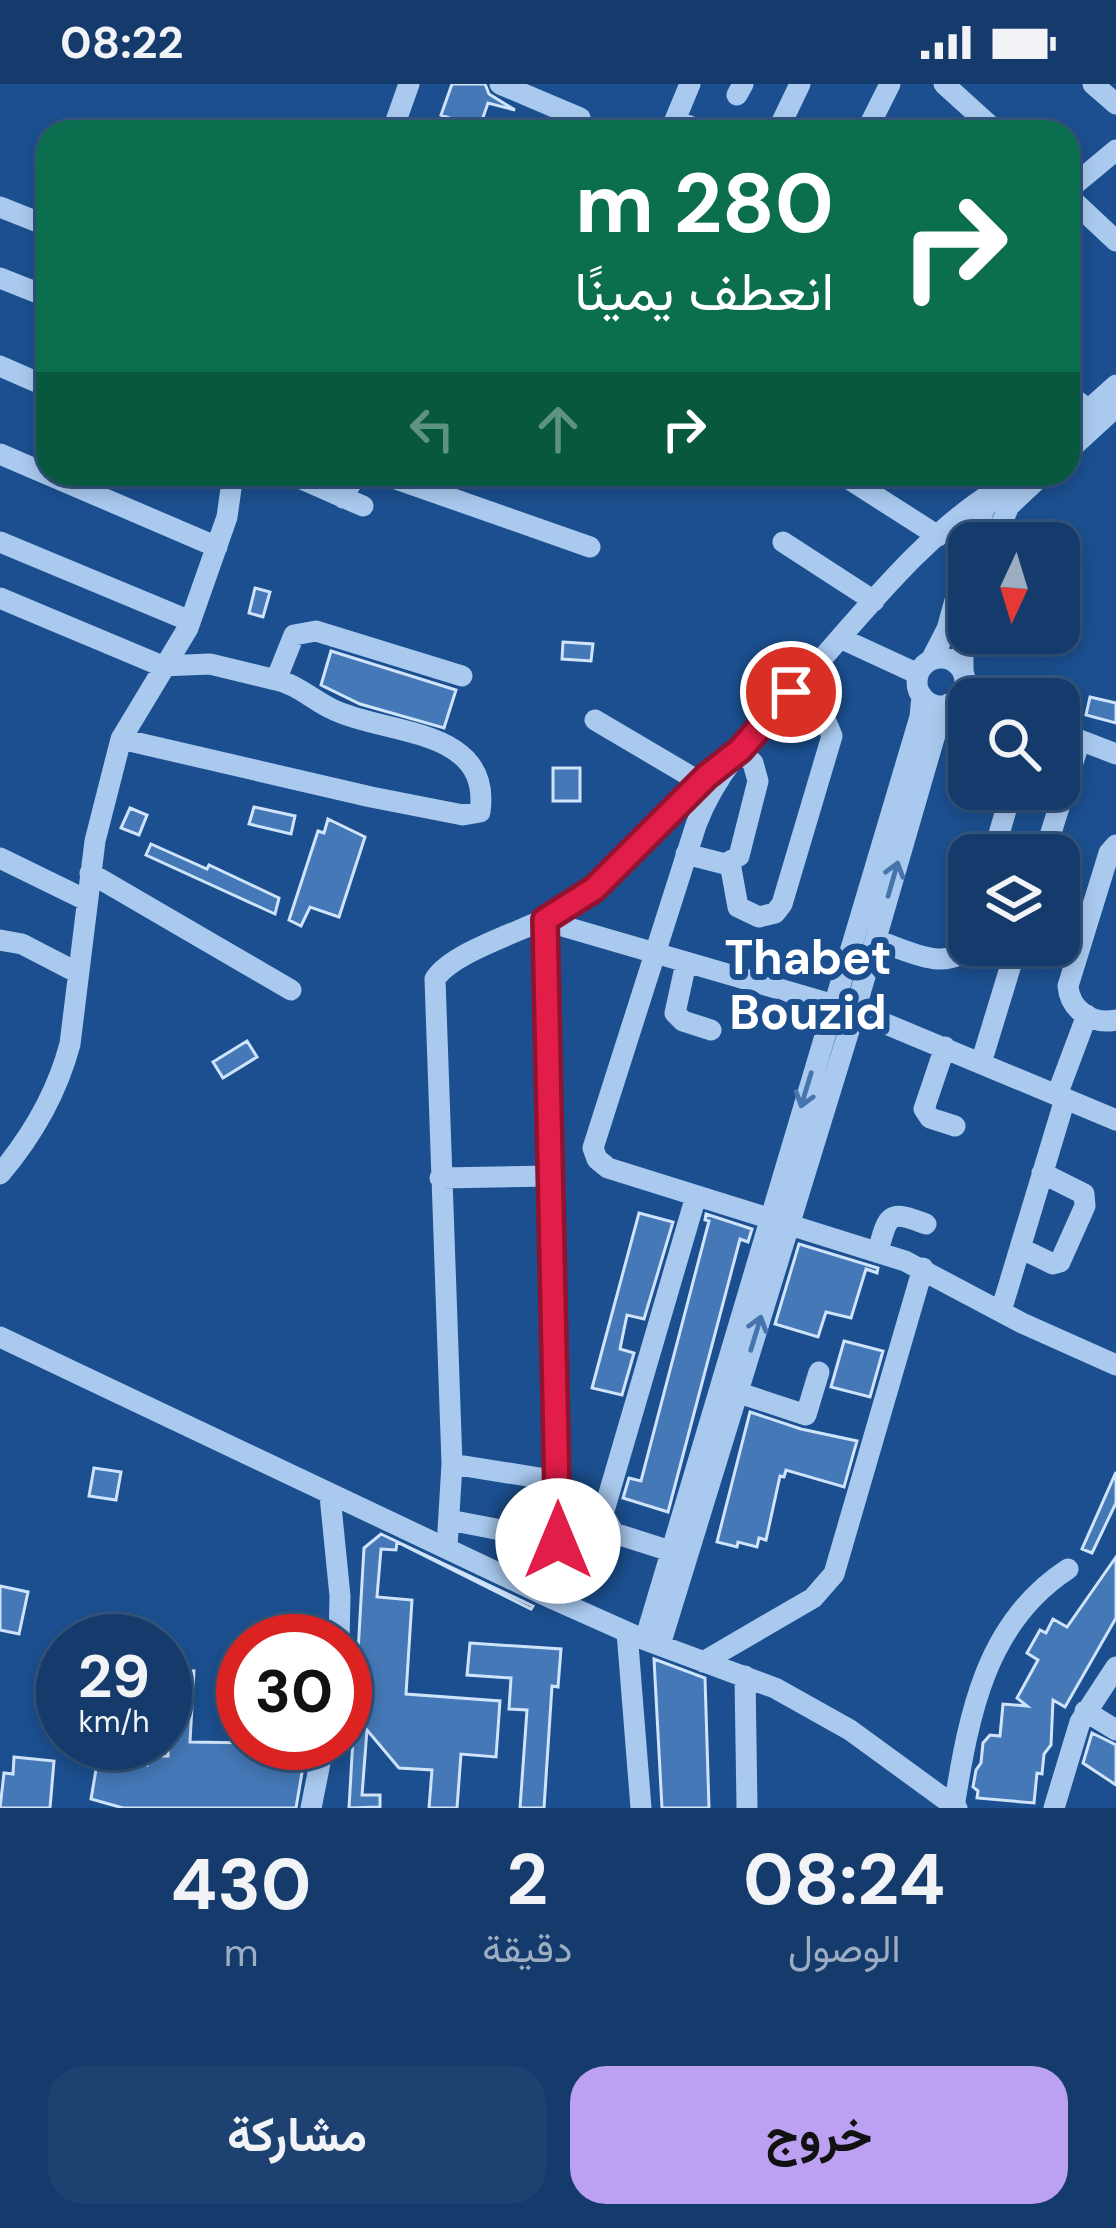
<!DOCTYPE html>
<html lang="ar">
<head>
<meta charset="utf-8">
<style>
	:root { --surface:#143b6b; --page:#1d4271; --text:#f1f3f6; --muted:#9dadc1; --line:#33557e; --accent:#bca0f2 }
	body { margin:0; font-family:"DM Sans",Vazirmatn,sans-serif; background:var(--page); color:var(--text); direction:rtl; height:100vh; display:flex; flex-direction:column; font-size:45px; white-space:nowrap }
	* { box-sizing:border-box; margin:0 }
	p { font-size:39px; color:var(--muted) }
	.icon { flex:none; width:66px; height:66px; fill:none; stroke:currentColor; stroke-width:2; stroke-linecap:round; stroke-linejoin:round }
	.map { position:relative; height:1724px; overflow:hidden; direction:ltr }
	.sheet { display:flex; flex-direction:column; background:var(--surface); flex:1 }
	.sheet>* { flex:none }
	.guide { position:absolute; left:36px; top:36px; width:1044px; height:366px; border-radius:36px; box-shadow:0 6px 18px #0003,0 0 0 3px var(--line); direction:rtl; background:#0b6e4f; color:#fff; overflow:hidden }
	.needle { width:78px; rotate:184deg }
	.tools { position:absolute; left:948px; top:438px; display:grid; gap:24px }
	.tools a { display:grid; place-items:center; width:132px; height:132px; border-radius:24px; background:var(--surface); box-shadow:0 6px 18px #0003,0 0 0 3px var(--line); font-size:60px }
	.speed { position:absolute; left:36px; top:1530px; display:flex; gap:24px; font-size:60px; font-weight:700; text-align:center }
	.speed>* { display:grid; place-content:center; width:156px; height:156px; border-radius:50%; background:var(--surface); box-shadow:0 6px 18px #0003,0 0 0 3px var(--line); line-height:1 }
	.speed small { font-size:30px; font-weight:400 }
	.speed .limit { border:18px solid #d22; background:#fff; color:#111 }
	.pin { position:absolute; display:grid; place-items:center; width:102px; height:102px; color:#fff; margin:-51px; border:6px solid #fff; border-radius:50%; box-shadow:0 3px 12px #0007 }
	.me { position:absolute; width:132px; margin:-66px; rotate:0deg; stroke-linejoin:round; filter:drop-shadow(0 0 9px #0008) }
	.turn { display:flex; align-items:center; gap:42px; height:252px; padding:0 48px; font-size:54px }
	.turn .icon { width:156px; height:156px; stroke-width:2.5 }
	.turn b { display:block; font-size:84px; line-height:102px }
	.lanes { display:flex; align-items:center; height:114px; padding:0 48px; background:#0003; justify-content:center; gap:60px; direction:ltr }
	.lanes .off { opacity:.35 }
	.eta { display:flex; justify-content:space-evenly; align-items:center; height:204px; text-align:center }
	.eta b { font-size:72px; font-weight:700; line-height:84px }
	.cta { display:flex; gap:24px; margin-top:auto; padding:24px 48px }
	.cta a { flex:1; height:138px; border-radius:36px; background:var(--accent); color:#111; font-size:48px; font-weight:700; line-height:138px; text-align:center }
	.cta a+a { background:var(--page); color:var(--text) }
	.status { display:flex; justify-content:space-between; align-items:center; height:84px; padding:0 60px; background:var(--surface); direction:ltr }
	.status svg { height:33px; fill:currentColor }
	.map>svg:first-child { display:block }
	.building { fill:#4478b7; stroke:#cfe3fa; stroke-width:3 }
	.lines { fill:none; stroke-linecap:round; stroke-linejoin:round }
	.minor { stroke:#a9c9ee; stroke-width:21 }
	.oneway { stroke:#4674ac }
	.route-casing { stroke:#92132f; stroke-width:30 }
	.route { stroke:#e11d48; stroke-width:21 }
	.labels { text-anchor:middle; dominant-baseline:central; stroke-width:12; stroke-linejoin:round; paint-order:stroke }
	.quarter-label { font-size:48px; font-weight:bold; fill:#fff; stroke:#1b4f8f }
</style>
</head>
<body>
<div class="status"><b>08:22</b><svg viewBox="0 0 49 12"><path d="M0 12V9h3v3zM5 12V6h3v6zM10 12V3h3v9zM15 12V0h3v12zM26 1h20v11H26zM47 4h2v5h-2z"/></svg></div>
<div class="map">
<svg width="1116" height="1724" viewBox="0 0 1116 1724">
	<rect width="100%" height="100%" fill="#1b4f8f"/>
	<path class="building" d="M452 0H485L489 10 515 26 488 19 479 45 441 31Z
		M255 504 270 508 263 533 249 529Z
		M563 558 593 560 591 577 562 575Z
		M331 567 456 606 444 644 360 620 321 601Z
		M1090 613 1116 619V639L1086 631Z
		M553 684H580V717H553Z
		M254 723 295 732 291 750 249 740Z
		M130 724 147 731 139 751 121 744Z
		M328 735 365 753 339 833 310 823 301 842 289 836 318 747 324 749Z
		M151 760 207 785 209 781 279 814 275 830 146 771Z
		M247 957 257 973 223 994 213 978Z
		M639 1129 673 1138 644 1235 627 1231 620 1265 634 1269 622 1311 592 1304Z
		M706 1130 752 1145 748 1158 740 1155 668 1428 623 1414 629 1394 641 1397 709 1137 705 1136Z
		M799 1160 878 1184 877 1189 866 1185 851 1234 826 1228 818 1253 775 1240Z
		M844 1257 883 1267 870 1313 831 1303Z
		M750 1328 801 1345 857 1357 844 1403 786 1386 784 1393 780 1392 766 1456 759 1454 757 1463 738 1458 737 1463 717 1458Z
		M94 1384 121 1388 116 1416 89 1412Z
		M1116 1388V1419L1092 1469 1082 1465Z
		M381 1450 533 1522 531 1525 397 1458 396 1466 381 1465 377 1513 412 1516 406 1610 500 1617 496 1673 461 1670 457 1724H429L432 1686 399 1684 367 1646 362 1711H380V1723L349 1724 364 1464Z
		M1116 1473V1534L1065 1623 1053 1616 1051 1661 1044 1670 1042 1690 1037 1689 1034 1719 977 1714 978 1707 973 1703 976 1686 981 1679 983 1659 990 1651 1000 1652 1003 1620 1027 1622 1017 1614 1038 1576 1027 1569 1040 1546 1046 1549 1053 1535 1067 1543Z
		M0 1502 28 1508 19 1550 0 1546Z
		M470 1559 561 1565 558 1603 552 1602 544 1724H520L527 1626 509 1625 511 1594 467 1591Z
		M654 1575 705 1594 709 1724H662Z
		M181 1586 194 1587 190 1658 262 1659V1665H294V1659H307L296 1724H123L91 1715 99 1668 147 1681V1672H168V1637H175Z
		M1092 1649 1116 1661V1701L1083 1679Z
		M14 1673 54 1677 50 1724H0L4 1689 13 1690Z"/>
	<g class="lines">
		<path class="minor" d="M500 0 580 34
			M690 0 675 36 704 48
			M944 0 997 48
			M1093 0 1116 20
			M737 11 743 0
			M392 48 409 0
			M777 48 800 0
			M866 48 890 0
			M1068 106 1116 66
			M1068 112 1116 157
			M0 123 48 142
			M0 194 48 213
			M0 282 48 303
			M1068 310 1089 326
			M1068 344 1116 301
			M1068 367 1116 323
			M0 370 217 463
			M290 390 363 422
			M382 390 590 463
			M841 390 938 452
			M978 390 998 405C926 449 868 523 812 586 769 634 719 679 696 741L593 1064 597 1075 608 1084 905 1177 1022 1239 1116 1281
			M343 414 356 390
			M0 458 190 537
			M783 458 874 517
			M971 459 985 423 1014 390
			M993 459 1009 422 1043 390
			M0 514 162 582 210 580 276 596 294 551 316 547 462 592
			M840 554 918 590
			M917 598a24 24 0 1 1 48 0a24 24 0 1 1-48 0Z
			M931 576 947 545 969 466
			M963 589V560L969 534
			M595 636 712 705
			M1059 648 1116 670
			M121 655 371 713 463 731 480 728C492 643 386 651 334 626 314 617 297 600 276 596
			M1116 761 1109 769 1068 902C1070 926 1092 941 1116 936
			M993 771 1012 705
			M1044 771 1080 656
			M0 774 86 816
			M730 779 738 823 759 833 775 829 782 820 832 652 823 630 791 609
			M90 789 291 906
			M0 856 22 860 78 889
			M876 856C904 865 948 891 969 861
			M686 879 675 929 683 937 711 946
			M945 963 924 1025 930 1034 955 1042
			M981 979 1017 861
			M1057 1011 1087 931
			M0 1090C33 1051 57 1009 70 960L95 757 121 655 188 544 227 433 233 390
			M440 1094 549 1092
			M1020 1164 1053 1180 1060 1178 1085 1122 1084 1110 1042 1089
			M878 1167C888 1131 888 1125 926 1140
			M1001 1227 1065 1015
			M0 1253 553 1515 645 1556 775 1604 850 1646 957 1724
			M724 1304 806 1331 819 1288
			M452 1380 558 1397
			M330 1412 340 1512 339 1557
			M449 1436 558 1457
			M447 1463 452 1380 435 895C455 864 540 843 574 820 637 779 677 709 740 666L753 679 758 697 739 772 725 780 686 770
			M670 1467 614 1449 603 1430 696 1112
			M553 1515 558 1397 545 837 855 927 1116 1036
			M627 1548 641 1724
			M645 1556 920 633 922 612
			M660 1561 855 927 939 637 948 620
			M703 1578 813 1514 834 1490 923 1184
			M745 1592 747 1724
			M1085 1627 1116 1646
			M954 1723C969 1631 985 1539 1068 1485
			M311 1724 324 1659
			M1054 1724 1080 1638 1116 1583"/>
	</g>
	<defs><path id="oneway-shaft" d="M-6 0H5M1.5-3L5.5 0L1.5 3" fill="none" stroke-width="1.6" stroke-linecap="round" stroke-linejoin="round" transform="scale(3)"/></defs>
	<g class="oneway">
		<use href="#oneway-shaft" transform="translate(893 795) rotate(-74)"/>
		<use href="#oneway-shaft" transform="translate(806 1006) rotate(107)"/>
		<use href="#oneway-shaft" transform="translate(756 1249) rotate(-73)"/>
	</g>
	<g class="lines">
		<g class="route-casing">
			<path id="route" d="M558 1457 545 836 594 805 707 692 740 666 791 608"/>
		</g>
		<use href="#route" class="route"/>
	</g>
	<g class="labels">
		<g class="quarter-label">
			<text x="808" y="873">Thabet<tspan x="808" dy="55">Bouzid</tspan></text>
		</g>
	</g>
</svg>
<div class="tools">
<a><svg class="needle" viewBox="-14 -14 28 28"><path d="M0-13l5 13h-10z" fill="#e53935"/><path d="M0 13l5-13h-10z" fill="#9dadc1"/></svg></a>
<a><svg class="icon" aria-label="search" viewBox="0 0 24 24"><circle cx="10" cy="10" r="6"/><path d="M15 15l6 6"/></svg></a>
<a><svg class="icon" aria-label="layers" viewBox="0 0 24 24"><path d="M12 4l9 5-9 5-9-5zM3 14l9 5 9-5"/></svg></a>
</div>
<div class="speed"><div>29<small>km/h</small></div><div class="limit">30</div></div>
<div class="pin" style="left:791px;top:608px;background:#d93025"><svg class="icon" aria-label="arrive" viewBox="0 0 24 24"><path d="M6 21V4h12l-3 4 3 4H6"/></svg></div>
<svg class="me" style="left:558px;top:1457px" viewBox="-20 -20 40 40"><circle r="19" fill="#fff"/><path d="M0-13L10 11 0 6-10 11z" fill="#e11d48"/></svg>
<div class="guide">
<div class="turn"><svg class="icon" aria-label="right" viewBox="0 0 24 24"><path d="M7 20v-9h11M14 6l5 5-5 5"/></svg><div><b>280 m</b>انعطف يمينًا</div></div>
<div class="lanes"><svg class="icon off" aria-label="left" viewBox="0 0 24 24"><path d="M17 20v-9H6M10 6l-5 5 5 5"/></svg><svg class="icon off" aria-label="ahead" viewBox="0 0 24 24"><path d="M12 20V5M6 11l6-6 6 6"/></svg><svg class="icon" aria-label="right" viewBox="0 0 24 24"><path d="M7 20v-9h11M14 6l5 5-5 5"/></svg></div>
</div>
</div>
<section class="sheet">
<div class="eta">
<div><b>08:24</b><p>الوصول</p></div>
<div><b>2</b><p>دقيقة</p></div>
<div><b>430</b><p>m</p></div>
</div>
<div class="cta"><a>خروج</a><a>مشاركة</a></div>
</section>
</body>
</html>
